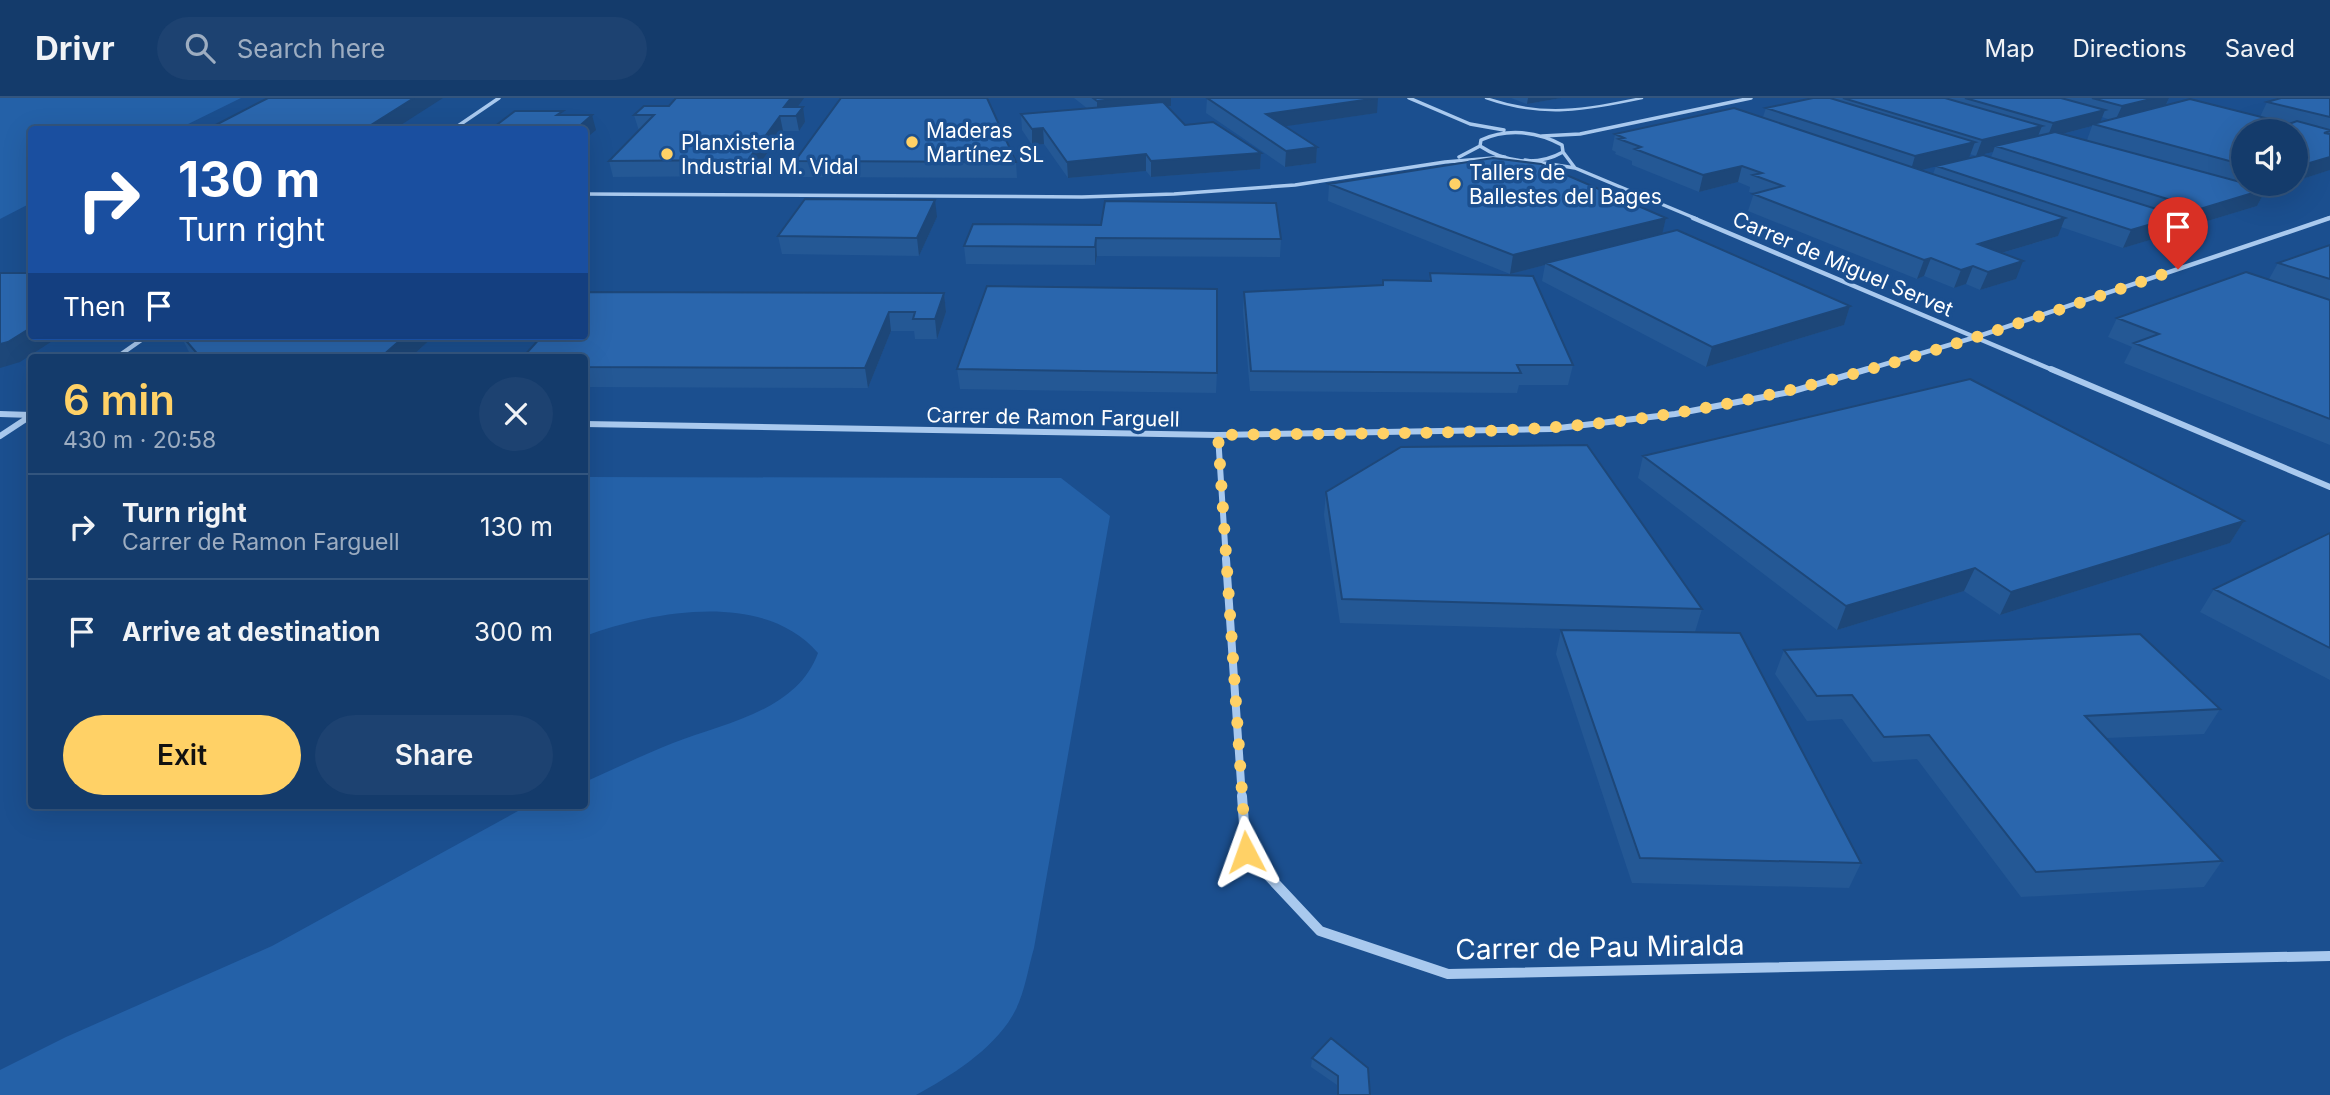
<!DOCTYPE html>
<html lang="en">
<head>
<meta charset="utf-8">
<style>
	:root { --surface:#143b6b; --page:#1d4271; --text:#f1f3f6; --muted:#9dadc1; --line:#33557e; --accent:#ffd166 }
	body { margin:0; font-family:Inter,sans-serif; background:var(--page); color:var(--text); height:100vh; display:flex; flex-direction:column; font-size:26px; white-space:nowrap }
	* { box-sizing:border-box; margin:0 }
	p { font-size:23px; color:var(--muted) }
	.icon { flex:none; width:38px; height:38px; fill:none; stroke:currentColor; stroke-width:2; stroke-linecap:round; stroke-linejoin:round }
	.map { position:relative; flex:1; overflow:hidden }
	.drawer { position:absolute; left:28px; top:256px; width:560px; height:455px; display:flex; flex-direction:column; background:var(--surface); border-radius:7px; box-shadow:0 7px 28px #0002,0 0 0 2px var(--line) }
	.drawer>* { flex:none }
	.top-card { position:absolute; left:28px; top:28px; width:560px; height:214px; border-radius:7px; box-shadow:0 7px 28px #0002,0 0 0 2px var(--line); background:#1a4fa0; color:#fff; overflow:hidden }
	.buttons { position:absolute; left:2231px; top:21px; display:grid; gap:14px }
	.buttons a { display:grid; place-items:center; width:77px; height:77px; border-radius:50%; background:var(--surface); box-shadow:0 7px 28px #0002,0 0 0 2px var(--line); font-size:35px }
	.pin { position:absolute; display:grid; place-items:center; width:60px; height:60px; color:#fff; margin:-72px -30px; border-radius:50% 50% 50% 0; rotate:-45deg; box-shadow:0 0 7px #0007 }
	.pin .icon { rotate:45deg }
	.me { position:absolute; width:77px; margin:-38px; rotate:356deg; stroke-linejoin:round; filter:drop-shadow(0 0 5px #0008) }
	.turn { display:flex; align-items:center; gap:24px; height:147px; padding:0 35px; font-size:32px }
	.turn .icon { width:91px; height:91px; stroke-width:2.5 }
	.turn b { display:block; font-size:49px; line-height:60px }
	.then { display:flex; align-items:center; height:66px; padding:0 35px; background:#0003; gap:14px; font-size:26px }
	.round { display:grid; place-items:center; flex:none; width:74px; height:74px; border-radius:37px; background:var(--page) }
	.headline { display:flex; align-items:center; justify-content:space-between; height:119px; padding:0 35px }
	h1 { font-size:42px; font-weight:600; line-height:52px; color:var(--accent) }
	.button { display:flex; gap:14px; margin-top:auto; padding:14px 35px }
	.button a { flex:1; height:80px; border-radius:42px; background:var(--accent); color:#111; font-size:28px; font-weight:600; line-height:80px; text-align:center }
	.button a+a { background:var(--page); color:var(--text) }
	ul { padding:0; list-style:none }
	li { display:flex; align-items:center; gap:21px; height:105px; padding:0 35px; border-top:2px solid var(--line) }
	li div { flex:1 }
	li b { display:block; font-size:26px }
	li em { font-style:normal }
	header { display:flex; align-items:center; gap:42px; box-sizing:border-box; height:98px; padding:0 35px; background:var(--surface); border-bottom:2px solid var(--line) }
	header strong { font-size:33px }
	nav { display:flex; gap:38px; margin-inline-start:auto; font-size:24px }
	.search { width:490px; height:63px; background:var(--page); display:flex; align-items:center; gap:18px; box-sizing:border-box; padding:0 24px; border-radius:38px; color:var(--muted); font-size:26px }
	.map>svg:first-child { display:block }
	.green { fill:#2461a8 }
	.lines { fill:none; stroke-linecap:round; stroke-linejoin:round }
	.service { stroke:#a9c9ee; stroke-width:2.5 }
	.minor-far4 { stroke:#a9c9ee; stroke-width:3.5 }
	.minor-far3 { stroke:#a9c9ee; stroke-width:4.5 }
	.minor-far2 { stroke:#a9c9ee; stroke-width:6 }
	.minor-far1 { stroke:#a9c9ee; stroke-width:8 }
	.minor { stroke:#a9c9ee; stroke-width:10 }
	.wall { fill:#245895; fill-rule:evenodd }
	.shaded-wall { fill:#1d4779 }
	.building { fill:#2a66ad; stroke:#1d4779; stroke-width:2 }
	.route { stroke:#ffd166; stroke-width:12; stroke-dasharray:0 21.6 }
	.poi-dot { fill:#ffd166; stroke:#1b4f8f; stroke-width:2.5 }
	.labels { text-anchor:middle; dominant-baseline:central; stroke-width:7; stroke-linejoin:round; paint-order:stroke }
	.far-poi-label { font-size:21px; fill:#fff; stroke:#1b4f8f; text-anchor:start }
	.far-street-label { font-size:21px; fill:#fff; stroke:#1b4f8f }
	.near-street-label { font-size:28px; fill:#fff; stroke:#1b4f8f }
</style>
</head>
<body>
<header>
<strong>Drivr</strong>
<div class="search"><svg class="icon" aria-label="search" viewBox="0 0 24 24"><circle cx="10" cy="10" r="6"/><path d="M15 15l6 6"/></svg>Search here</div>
<nav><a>Map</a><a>Directions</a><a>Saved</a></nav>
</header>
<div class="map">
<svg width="2330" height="997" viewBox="0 0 2330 997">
	<rect width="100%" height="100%" fill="#1b4f8f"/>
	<path class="green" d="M0 0H241L178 31 32 32 31 105 0 121Z
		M585 379 1061 380 1110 418 1034 850C1028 870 1025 894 1015 913 996 950 951 978 916 997H0V972L66 939 272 848 518 713 532 707H584L585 684C614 671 643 657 673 645 725 625 797 613 818 555 764 492 653 513 585 538Z"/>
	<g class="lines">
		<path class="service" d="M1486 0C1543 20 1584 12 1642 0"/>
		<path class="minor-far4" d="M1409 0 1470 26 1504 32
			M452 32 499 0
			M1542 38 1580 36 1751 0
			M1480 48 1481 42C1507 30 1537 33 1562 47L1563 54 1575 70
			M1480 48C1504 64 1537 69 1563 54
			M1459 59 1480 48
			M1525 62 1575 70 1697 121
			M584 96 1082 99 1174 96 1295 87 1445 64 1505 59
			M2326 121 2330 120"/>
		<path class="minor-far3" d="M1693 120 2055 273
			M117 259 147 238
			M1862 273 1976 239 2330 120"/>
		<path class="minor-far2" d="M2051 271 2330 389
			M0 316 31 317
			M584 326 1218 337 1551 331 1675 316 1790 294 1868 271
			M1218 337 1226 462
			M0 338 32 317"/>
		<path class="minor-far1" d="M1226 461 1242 700"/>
		<path class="minor" d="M1242 698 1246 754 1320 833 1448 876 2330 858"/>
	</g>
	<path class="wall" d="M1074 0H1171V8L1167 9 1185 27 1261 55 1260 71 1151 79 1146 73 1068 80 1044 46 1032 47 1022 32 1021 16 1088 11Z
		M1207 0 1377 15 1285 28 1317 49 1316 65 1285 69 1206 15Z
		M1511 0H1561L1527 6Z
		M1813 0H2169L2166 8 2260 19 2267 4 2330 0V72L2296 83V33H2244V82L2240 84 2266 91 2257 108 2191 128 2176 123 2170 136 2123 150 2061 129 2058 138 2002 155 2016 181 1980 192 1966 186 1954 190 1924 178 1917 181 1748 113 1754 95 1749 94 1750 89 1738 84 1699 94 1632 67V63L1615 56 1616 54 1612 52 1615 36 1763 19 1766 10ZM2102 19 2111 22 2100 24ZM2092 28 2087 42 2063 36ZM1993 54 1991 59 1936 68 1933 76 1920 72 1969 60 1970 56 1976 58Z
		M669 8 797 9 805 24 799 33H783L751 78 613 79 609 63 639 33 634 17Z
		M795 63 1016 64 1017 80 798 79Z
		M1329 86 1666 120 1662 136 1850 208 1844 227 1706 269 1542 183 1545 167 1510 176 1328 103Z
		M937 119 919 158 782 156 778 138Z
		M973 126 1281 141 1280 159 1097 158 1095 167 966 166 964 148Z
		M2330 147V347L2124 265 2132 249 2108 239 2117 220 2269 181 2278 165Z
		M1430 175 1573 267 1568 287H1519L1517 295 1250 293 1243 213 1244 194 1383 187 1429 183Z
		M944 195 946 214 937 241H915L914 233H891L868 290 584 289V259Z
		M181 238H434L411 259H193L189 254Z
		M957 271 1217 275 1216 295 960 291Z
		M1643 358 2244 423 2230 445 2000 517 1964 493 1837 532 1638 380Z
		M1326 394 1702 511 1695 534 1861 765 1849 790 1632 785 1556 556 1561 532 1682 534 1340 525 1324 417Z
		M2330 435V582L2200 514 2214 491Z
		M1784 552 2220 611 2204 636 2107 640 2222 763 2204 789 2021 799 1917 661 1873 664 1842 621 1807 623 1775 576Z
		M1312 960 1370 997H1337V987L1311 969Z"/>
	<path class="shaded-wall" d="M414 0H443L393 32H363Z
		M791 0H804L791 18 784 9Z
		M1120 0H1171V8L1097 18V3Z
		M1378 0 1377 15 1266 31V16Z
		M1528 0H1561L1527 6Z
		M2155 0H2169L2164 11 2115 23 2122 8Z
		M803 9 805 24 799 33 796 18Z
		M2105 12 2099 27 2093 26 2092 28 2047 40 2053 25Z
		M592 17 596 32 584 42V32H575Z
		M780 18 783 33 751 78 748 62Z
		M2042 28 2036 43 1995 48 1993 54 1976 58 1982 42Z
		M1043 30 1044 46 1032 47V31Z
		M1975 44 1969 60 1910 75 1915 58Z
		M1317 49 1316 65 1285 69 1286 53Z
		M1261 55 1260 71 1151 79V63Z
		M1146 56V73L1068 80 1067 64Z
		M2330 59V72L2296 83V69Z
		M1742 68 1738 84 1699 94 1703 77Z
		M2244 72V82L2237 84Z
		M2266 91 2257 108 2191 128 2200 111Z
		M935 102 937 119 919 158 917 140Z
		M2179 118 2170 136 2123 150 2131 132Z
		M1666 120 1662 137 1546 165 1545 167 1510 176 1513 157Z
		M2065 120 2058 138 1971 164 1978 146Z
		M1096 140 1097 158 1095 167V149Z
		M1931 160 1924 178 1917 181 1924 162Z
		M2023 163 2016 181 1980 192 1988 174Z
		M1973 168 1966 186 1954 190 1961 172Z
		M944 195 946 214 937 241 935 221Z
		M1850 208 1844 227 1706 269 1712 249Z
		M889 214 891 233 868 290 865 270Z
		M32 229V238H60L20 264 0 270V246Z
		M405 238H434L411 259H381Z
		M2244 423 2230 445 2000 517 2011 494Z
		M1975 470 1964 493 1837 532 1846 508Z"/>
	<path class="building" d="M268 0H414L363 32H206Z
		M676 0H791L784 9H803L796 18H780L748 62 609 63 654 17H634L644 8H669Z
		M841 0H987L1016 64 795 63Z
		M1093 0H1120L1097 3Z
		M1207 0H1378L1266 16 1317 49 1286 53Z
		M1813 0H1830L1975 44 1915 58 1766 10Z
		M1843 0H1945L2042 28 1982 42Z
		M1965 0H2061L2105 12 2053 25Z
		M2092 0H2155L2122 8Z
		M2281 0H2330V19L2267 4Z
		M2190 1 2289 26 2297 23 2330 32V33L2324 35 2330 36V59L2296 69V33H2244V67L2093 26Z
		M1163 4 1185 27 1213 24 1261 55 1151 63 1146 56 1067 64 1043 30 1032 31 1021 16Z
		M1734 10 2065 120 1978 146 2023 163 1988 174 1973 168 1961 172 1931 160 1924 162 1753 96 1783 88 1753 77 1762 75 1742 68 1703 77 1635 51 1641 49 1619 41 1624 40 1615 36Z
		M515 13H563L557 17H592L575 32H490Z
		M2055 34 2244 85V86L2266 91 2200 111 1995 48Z
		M1983 57 2179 118 2131 132 1936 68Z
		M1493 60 1541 66 1666 120 1513 157 1329 86Z
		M805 101 935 102 917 140 778 138Z
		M1105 103 1276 105 1281 141 1096 140 1095 149 964 148 973 126 1101 127Z
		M1677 132 1850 208 1712 249 1546 165Z
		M2330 147V181L2278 165Z
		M2246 174 2330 202V321L2134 245 2159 236 2117 220Z
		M0 175H32V229L8 244 0 246Z
		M1430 175 1533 178 1573 267H1517L1521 275 1251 273 1244 194 1383 187V182L1431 183Z
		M987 188 1217 191V275L957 271Z
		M584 194 944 195 935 221H913L915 214H889L865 270 584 269V259H523L542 238H584Z
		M182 238H405L381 259H200Z
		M1970 281 2244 423 2011 494 1975 470 1846 508 1643 358Z
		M1587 347 1702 511 1342 501 1326 394 1401 349Z
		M2330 435V550L2214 491Z
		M1561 532 1740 535 1861 765 1640 760Z
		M2140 536 2220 611 2085 618 2222 763 2036 774 1929 637 1884 639 1852 597 1817 598 1784 552Z
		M1331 940 1368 970 1370 997H1338V978L1312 960Z"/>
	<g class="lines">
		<path class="route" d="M1246 754 1218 337C1370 334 1526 340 1676 315 1849 287 2014 227 2178 171"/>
	</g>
	<g class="poi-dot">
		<circle cx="912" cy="44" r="7"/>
		<circle cx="667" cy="56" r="7"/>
		<circle cx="1455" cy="86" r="7"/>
	</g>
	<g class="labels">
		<g class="far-poi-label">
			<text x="926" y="32">Maderas<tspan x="926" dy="24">Martínez SL</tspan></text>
			<text x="681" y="44">Planxisteria<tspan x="681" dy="24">Industrial M. Vidal</tspan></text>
			<text x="1469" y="74">Tallers de<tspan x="1469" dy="24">Ballestes del Bages</tspan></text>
		</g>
		<g class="far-street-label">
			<text transform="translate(1843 166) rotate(23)">Carrer de Miguel Servet</text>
			<text transform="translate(1053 319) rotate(1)">Carrer de Ramon Farguell</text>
		</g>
		<g class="near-street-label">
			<text transform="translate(1600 849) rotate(-1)">Carrer de Pau Miralda</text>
		</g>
	</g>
</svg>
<div class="buttons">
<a><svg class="icon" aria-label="sound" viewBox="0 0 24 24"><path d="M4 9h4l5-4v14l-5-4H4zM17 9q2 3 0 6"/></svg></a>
</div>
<div class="pin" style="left:2178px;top:171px;background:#d93025"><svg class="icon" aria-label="arrive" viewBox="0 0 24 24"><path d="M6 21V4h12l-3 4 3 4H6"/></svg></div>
<svg class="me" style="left:1246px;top:754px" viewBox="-20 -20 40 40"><path d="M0-17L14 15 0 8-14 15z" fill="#ffd166" stroke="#fff" stroke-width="4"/></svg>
<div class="top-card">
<div class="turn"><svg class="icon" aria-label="right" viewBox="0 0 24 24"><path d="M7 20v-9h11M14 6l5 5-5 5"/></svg><div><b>130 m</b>Turn right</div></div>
<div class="then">Then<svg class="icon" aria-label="arrive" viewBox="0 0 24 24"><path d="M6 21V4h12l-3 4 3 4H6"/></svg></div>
</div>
<section class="drawer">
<div class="headline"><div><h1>6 min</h1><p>430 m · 20:58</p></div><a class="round"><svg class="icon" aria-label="close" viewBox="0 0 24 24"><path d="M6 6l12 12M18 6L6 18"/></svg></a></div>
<ul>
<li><svg class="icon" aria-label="right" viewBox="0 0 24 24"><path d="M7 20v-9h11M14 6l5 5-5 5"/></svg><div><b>Turn right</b><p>Carrer de Ramon Farguell</p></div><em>130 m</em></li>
<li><svg class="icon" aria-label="arrive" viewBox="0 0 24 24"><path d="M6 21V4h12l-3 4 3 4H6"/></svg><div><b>Arrive at destination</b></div><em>300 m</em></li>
</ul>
<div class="button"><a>Exit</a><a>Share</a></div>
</section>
</div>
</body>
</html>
